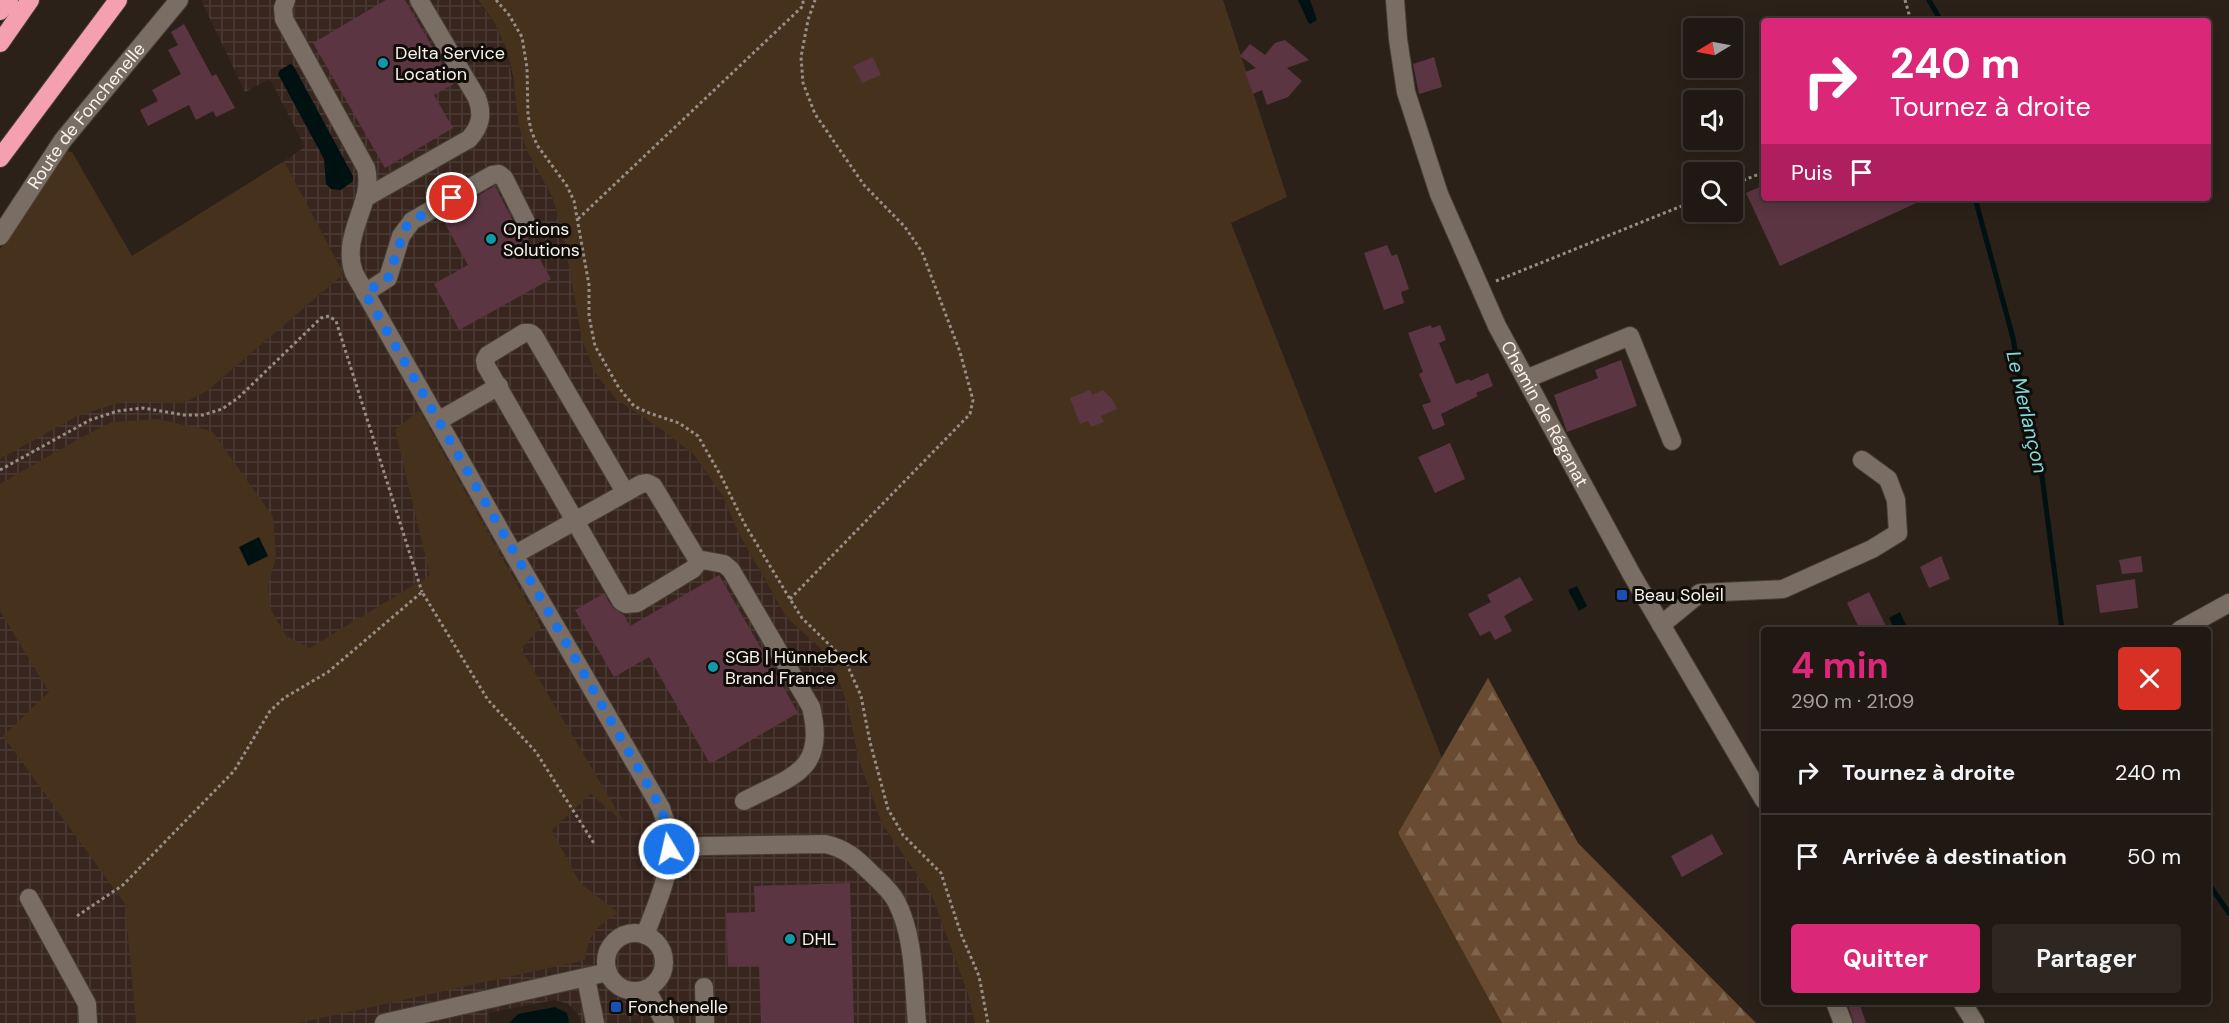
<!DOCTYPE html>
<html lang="fr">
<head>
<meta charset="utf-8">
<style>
	:root { --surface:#201913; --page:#2d2621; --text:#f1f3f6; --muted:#a2a0a0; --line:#3d3833; --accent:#db2777 }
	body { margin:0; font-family:"DM Sans",sans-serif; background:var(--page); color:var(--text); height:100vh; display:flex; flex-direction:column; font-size:22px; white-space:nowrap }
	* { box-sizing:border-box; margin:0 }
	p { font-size:20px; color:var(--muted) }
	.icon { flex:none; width:33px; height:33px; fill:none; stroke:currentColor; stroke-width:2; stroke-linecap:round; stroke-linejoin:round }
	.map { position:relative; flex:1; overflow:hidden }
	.drawer { position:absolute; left:1761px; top:627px; width:450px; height:378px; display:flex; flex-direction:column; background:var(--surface); border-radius:6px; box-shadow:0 3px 15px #0003,0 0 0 2px var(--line) }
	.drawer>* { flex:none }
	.banner { position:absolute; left:1761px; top:18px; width:450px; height:183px; border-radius:6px; box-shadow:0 3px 15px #0003,0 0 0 2px var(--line); background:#db2777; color:#fff; overflow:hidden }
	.needle { width:39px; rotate:260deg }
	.fabs { position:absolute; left:1683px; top:18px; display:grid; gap:12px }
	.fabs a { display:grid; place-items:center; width:60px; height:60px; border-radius:6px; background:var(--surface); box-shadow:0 3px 15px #0003,0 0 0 2px var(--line); font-size:30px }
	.pin { position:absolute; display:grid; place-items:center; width:51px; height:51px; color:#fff; margin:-26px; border:3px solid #fff; border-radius:50%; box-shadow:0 2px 6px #0007 }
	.me { position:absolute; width:66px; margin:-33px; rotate:351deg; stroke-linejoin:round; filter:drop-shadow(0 0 4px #0008) }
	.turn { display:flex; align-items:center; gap:21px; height:126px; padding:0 30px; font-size:27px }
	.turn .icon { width:78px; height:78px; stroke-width:2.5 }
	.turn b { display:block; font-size:42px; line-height:51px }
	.then { display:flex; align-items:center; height:57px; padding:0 30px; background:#0003; gap:12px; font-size:22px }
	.round { display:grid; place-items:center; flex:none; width:63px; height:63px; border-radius:6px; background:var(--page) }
	.head { display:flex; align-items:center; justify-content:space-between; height:102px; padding:0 30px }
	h1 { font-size:36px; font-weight:700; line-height:45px; color:var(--accent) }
	.button { display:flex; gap:12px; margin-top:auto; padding:12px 30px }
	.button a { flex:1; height:69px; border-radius:6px; background:var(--accent); color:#fff; font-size:24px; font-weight:700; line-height:69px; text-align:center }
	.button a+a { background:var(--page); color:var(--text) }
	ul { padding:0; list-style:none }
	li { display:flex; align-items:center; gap:18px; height:84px; padding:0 30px; border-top:2px solid var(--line) }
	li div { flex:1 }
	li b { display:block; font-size:22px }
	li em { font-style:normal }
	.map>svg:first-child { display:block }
	.industrial { fill:url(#industrial-grid) }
	.green { fill:#46311d }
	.forest { fill:url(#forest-firs) }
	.water { fill:#001112 }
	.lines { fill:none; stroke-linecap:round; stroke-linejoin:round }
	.stream { stroke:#001112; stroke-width:5 }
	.building { fill:#5b3542 }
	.minor-casing { stroke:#463e37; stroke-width:20 }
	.highway-casing { stroke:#463e37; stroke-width:20 }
	.path { stroke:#978e87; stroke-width:3; stroke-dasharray:3 3; stroke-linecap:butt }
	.minor { stroke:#7a6e64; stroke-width:18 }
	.highway { stroke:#f4a0b1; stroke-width:18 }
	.route { stroke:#1a73e8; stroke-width:10; stroke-dasharray:0 18 }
	.culture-dot { fill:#0f9aa8; stroke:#100c08; stroke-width:2 }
	.transit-dot { fill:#1a4fb4; stroke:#100c08; stroke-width:2 }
	.labels { text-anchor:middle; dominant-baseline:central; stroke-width:6; stroke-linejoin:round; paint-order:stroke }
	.poi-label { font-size:18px; fill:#f9f2ec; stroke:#100c08; text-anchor:start }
	.street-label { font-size:18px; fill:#f9f2ec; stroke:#100c08 }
	.water-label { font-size:20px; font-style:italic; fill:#7fd9d9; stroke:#100c08 }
</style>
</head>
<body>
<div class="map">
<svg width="2229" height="1023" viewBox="0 0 2229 1023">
	<defs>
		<pattern id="industrial-grid" width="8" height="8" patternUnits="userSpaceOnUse" patternTransform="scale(1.5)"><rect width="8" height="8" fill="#38261e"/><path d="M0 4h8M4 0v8" fill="none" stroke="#4c3b34"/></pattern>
		<pattern id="forest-firs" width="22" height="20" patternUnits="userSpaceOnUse" patternTransform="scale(1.5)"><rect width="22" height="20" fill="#684b30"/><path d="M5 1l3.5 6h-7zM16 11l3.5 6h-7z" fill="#7e654e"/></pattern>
	</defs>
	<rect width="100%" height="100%" fill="#2b2119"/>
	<path class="industrial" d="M201 0H477L494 22 506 48 527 151 552 197 562 229 662 430 693 454 722 495 738 532 786 617 830 657 848 707 858 758 883 826 932 896 967 991 975 1023H638L635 1021 626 1023H581L578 1014 568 1004 555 1000 488 1013 490 1023H0V263L72 152 207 391 344 274 284 161 305 147 270 79 245 92Z"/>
	<path class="green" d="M478 0H1223L1287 197 1231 223 1442 758 1398 833 1502 1023H975L967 991 932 896 883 826 858 758 848 707 830 657 786 617 738 532 722 495 693 454 662 430 616 399 596 374 582 340 562 229 552 197 527 151 519 127 513 76 506 48 494 22Z
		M65 151 72 152 132 256 284 161 344 274 207 391 184 403 126 401 79 415 0 459V249Z
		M419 410 541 627 521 649 625 824 591 794 552 830 580 883 619 913C595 926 590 934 585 960L299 1023H136L125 904 3 736 49 692 0 611V484L82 437 112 422 157 419 212 431 273 517 276 557 268 587 271 610 286 636 310 648 430 575 395 430Z"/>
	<path class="forest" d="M1488 678 1578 843 1756 1023H1502L1398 833Z"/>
	<path class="water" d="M1298 0H1310L1317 20 1310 24 1308 22Z
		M290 64 293 65 353 176V181L341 190 331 189 326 184 324 159 278 74 280 70Z
		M259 537 268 556 248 566 239 547Z
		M1577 586 1587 606 1579 611 1568 590Z
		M1900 612 1908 630H1895L1889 618Z
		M555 1007 567 1013 569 1023H509L518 1014Z"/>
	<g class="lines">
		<path class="stream" d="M1929 0 1941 21
			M1975 198 2013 338 2023 398 2039 453 2062 630
			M2208 883 2229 913"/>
	</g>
	<path class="building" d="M386 0H405L454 84 434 95 453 128 385 168 313 43Z
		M184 24 212 76 216 74 235 108 216 117 213 111 196 120 189 105 148 126 140 110 158 101 152 90 181 74 168 50 178 45 171 32Z
		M1285 40 1309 60 1287 68 1302 81 1288 97 1267 105 1262 90 1253 94 1245 72 1256 68 1240 56 1250 44 1265 55 1275 43Z
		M873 57 881 75 862 83 853 66Z
		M1434 57 1442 87 1419 94 1413 64Z
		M1764 185V198H1927L1780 266 1746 193Z
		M495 186 516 227 525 233 551 279 459 330 434 284 468 265 441 217Z
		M1387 245 1392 256 1397 254 1409 289 1401 292 1404 303 1384 310 1364 253Z
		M1431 325 1432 328 1440 325 1446 340 1439 343 1456 384 1469 379 1470 381 1488 373 1493 386 1476 393 1478 396 1441 414 1445 425 1433 430 1422 405 1431 402 1419 374 1423 372 1408 333Z
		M1621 360 1637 406 1567 432 1554 395 1598 378 1595 370Z
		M1090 390 1092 395 1103 390 1112 399 1117 409 1101 416 1104 422 1091 427 1088 421 1080 424 1070 398Z
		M1450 443 1465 479 1435 493 1418 457Z
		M1941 556 1950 579 1929 588 1920 567Z
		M2141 556 2143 572 2122 574 2119 560Z
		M719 575 798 713 710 764 649 657 614 677 575 610 604 593 612 607 624 615 630 626Z
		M1520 577 1533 600 1504 616 1512 631 1495 640 1490 631 1480 636 1468 614 1491 602 1487 595Z
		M2135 579 2138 608 2100 613 2096 585Z
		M1869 592 1888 630H1860L1847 603Z
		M1712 834 1723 854 1682 877 1671 856Z
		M850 883 854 1023H761L759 966 728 967 726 913 755 912 754 886Z
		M1847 1002H1859L1866 1023H1854Z"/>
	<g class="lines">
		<g class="minor-casing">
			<g id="minor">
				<path d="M286 0 283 8 284 19 366 168C375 203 340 234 354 273L514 555 661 808C663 816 667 823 668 831 675 866 657 903 645 935"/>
				<path id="s1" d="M1395 0 1398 39 1406 92 1439 194 1497 326 1632 575 1764 800"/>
				<path d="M365 198 469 139C481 126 483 114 477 98L419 0"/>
				<path id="s2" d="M0 236 63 140 179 0"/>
				<path d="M365 293 388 278 401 236 412 221 492 175 499 174 504 178 526 222"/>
				<path d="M1526 379 1630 336 1672 441"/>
				<path d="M438 421 499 386"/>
				<path d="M625 492 534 336 530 333H524L488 355 485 360 486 366 621 601 626 604 637 603 693 569 697 564V559"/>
				<path d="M514 555 641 484 647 483 653 486 697 559 724 564 731 570 811 707C827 771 792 776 744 801"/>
				<path d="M1661 625 1700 593 1783 589 1872 549 1898 533 1896 500 1888 479 1862 460"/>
				<path d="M2180 630 2229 603"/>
				<path d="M669 849 703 846 825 844C845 848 857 859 871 873 879 881 890 890 896 901 915 937 913 982 917 1023"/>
				<path d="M29 898 87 1004 88 1023"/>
				<circle cx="635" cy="962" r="29"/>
				<path d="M586 978 595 1023"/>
				<path d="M704 987 705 1023"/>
				<path d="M646 989 665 1023"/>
				<path d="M1835 1002 1843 1023"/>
				<path d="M1962 1002 1975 1023"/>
				<path d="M384 1023 608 972"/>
			</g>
		</g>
		<g class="highway-casing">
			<path id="highway" d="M0 11 9 0
				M0 43 30 0
				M0 158 118 0"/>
		</g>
		<path class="path" d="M496 0 509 15 522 37 527 68 528 115 531 130 537 145 567 186 574 201 589 285V316L595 346 619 388 634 406 649 413 679 423 698 436 721 476 744 523 790 599 802 618 845 660 861 696 870 742 888 809 903 835 941 873 961 934 979 976 988 1023
			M1905 0 1911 21
			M1732 185 1764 172
			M578 219 803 6V0
			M1496 281 1694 201
			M0 470 90 420 118 411 143 408 184 415H203L222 409 238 398 321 318 329 316 336 321 422 592
			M790 599 970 414 973 400 960 352 922 252 905 227 864 185 815 114 803 83 801 57 808 20 815 0
			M77 916 123 885 234 771 270 711 284 698 328 672 422 592 488 700 536 752 595 845"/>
		<use href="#minor" class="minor"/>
		<use href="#highway" class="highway"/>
	</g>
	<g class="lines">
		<path class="route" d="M452 198 412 221 405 228 388 278 365 293 661 808 668 831 669 849"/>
	</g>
	<g class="culture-dot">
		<circle cx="383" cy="63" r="6"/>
		<circle cx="491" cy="239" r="6"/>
		<circle cx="713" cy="667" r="6"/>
		<circle cx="790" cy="939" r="6"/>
	</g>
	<g class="transit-dot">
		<rect x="1616" y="589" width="12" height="12" rx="3"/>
		<rect x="610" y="1001" width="12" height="12" rx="3"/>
	</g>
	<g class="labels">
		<g class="poi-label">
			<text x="395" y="53">Delta Service<tspan x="395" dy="21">Location</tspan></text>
			<text x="503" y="229">Options<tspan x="503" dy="21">Solutions</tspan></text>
			<text x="1634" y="595">Beau Soleil</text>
			<text x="725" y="657">SGB | Hünnebeck<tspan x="725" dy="21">Brand France</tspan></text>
			<text x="802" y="939">DHL</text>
			<text x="628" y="1007">Fonchenelle</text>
		</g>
		<g class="street-label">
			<text stroke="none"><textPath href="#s2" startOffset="148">Route de Fonchenelle</textPath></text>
			<text stroke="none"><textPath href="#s1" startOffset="444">Chemin de Réganat</textPath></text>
		</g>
		<g class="water-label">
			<text transform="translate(2027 412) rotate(77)">Le Merlançon</text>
		</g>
	</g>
</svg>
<div class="fabs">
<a><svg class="needle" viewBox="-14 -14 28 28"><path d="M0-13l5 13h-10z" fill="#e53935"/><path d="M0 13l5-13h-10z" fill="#a2a0a0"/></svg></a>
<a><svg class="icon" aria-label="sound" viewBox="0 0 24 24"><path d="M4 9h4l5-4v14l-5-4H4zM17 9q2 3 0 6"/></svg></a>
<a><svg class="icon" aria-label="search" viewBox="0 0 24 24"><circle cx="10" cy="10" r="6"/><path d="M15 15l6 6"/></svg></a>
</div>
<div class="pin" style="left:452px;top:198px;background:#d93025"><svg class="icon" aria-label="arrive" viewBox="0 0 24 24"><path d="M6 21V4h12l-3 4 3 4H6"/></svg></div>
<svg class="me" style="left:669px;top:849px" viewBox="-20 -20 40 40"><circle r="17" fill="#1a73e8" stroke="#fff" stroke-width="3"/><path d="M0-11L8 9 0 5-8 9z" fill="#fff"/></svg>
<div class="banner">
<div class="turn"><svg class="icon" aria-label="right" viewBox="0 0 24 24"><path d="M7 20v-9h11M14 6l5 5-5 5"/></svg><div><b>240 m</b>Tournez à droite</div></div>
<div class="then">Puis<svg class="icon" aria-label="arrive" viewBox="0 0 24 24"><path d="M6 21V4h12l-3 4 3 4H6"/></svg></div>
</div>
<section class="drawer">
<div class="head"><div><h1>4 min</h1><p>290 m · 21:09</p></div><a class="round" style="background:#d93025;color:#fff"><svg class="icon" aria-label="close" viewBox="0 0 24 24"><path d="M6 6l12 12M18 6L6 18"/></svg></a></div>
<ul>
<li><svg class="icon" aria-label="right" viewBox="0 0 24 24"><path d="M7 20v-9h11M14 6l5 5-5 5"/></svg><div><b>Tournez à droite</b></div><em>240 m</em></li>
<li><svg class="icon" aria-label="arrive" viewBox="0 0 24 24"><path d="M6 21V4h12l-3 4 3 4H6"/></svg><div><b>Arrivée à destination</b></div><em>50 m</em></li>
</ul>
<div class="button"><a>Quitter</a><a>Partager</a></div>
</section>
</div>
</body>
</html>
